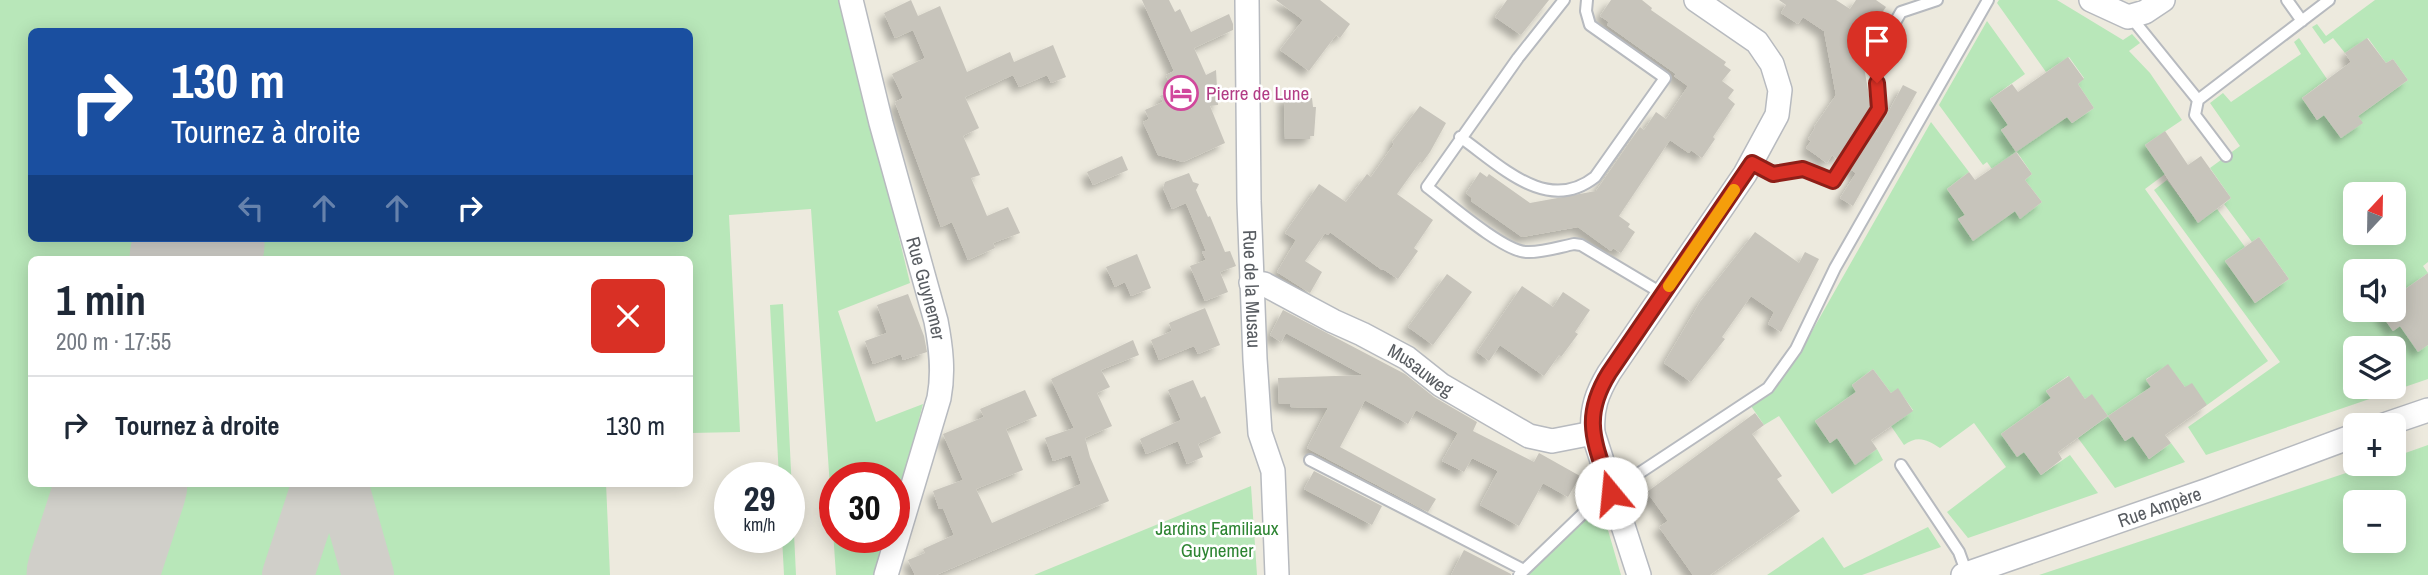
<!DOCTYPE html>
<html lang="fr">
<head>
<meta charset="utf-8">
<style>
	:root { --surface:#fff; --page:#f2f2f3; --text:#1f2937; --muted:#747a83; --line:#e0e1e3 }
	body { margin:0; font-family:"Archivo Narrow",sans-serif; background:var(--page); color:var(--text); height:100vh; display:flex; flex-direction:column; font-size:26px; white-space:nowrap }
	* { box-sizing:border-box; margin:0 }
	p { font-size:23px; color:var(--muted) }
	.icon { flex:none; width:38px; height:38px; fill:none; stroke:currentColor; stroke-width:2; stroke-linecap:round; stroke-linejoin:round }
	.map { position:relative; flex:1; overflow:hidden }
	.sheet { position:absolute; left:28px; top:256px; width:665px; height:231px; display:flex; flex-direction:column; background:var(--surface); border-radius:10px; box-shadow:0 4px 18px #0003 }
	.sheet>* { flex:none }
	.hud { position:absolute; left:28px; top:28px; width:665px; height:214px; border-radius:10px; box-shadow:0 4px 18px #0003; background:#1a4fa0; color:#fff; overflow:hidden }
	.needle { width:46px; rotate:22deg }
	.controls { position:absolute; left:2343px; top:182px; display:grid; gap:14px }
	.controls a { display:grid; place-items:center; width:63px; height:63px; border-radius:10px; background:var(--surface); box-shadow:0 4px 18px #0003; font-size:35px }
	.speed { position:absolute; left:714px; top:462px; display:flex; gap:14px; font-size:35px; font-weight:700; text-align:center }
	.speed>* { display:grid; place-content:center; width:91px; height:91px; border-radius:50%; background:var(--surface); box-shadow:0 4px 18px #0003; line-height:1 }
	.speed small { font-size:18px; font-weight:400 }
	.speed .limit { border:10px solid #d22; background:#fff; color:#111 }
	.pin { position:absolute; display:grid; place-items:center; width:60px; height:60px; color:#fff; margin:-72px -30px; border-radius:50% 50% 50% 0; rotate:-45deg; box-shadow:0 0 7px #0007 }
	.pin .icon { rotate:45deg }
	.me { position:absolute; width:77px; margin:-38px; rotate:343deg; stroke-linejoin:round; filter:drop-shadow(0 0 5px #0008) }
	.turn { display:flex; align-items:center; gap:24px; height:147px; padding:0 28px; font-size:32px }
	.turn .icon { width:91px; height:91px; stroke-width:2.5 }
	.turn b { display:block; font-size:49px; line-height:60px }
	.lanes { display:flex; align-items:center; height:66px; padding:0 28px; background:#0003; justify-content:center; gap:35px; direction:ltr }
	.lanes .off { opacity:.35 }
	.round { display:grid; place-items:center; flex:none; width:74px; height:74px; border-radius:10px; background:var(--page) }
	.head { display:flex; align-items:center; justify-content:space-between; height:119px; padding:0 28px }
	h1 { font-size:42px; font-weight:700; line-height:52px }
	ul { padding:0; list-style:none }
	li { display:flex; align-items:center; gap:21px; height:98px; padding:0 28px; border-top:2px solid var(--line) }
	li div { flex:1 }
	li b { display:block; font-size:26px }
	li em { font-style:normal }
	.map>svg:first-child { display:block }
	.green { fill:#b8e7b9; fill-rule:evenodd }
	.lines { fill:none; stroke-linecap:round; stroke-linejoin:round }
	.taxiway { stroke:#d0cfc9; stroke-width:52 }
	.runway { stroke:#d0cfc9; stroke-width:131 }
	.building { fill:#c7c4bb; filter:url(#shadow) }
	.service-casing { stroke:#b7babf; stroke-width:14 }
	.minor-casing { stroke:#b7babf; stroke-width:26 }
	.service { stroke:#fff; stroke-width:10 }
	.minor { stroke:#fff; stroke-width:23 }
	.route-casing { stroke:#8d1f18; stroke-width:18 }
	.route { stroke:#d93025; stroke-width:12 }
	.slow { stroke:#f59e0b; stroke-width:12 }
	.labels { text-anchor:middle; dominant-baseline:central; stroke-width:5; stroke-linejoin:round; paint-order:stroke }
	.hotel-label { font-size:19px; fill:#b23c85; stroke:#fff; text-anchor:start }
	.street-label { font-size:19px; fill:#585c61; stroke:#fff }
	.park-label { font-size:19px; fill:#2d8432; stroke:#fff }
</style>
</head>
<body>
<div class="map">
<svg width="2428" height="575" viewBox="0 0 2428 575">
	<defs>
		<filter id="shadow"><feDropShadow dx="-6" dy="6" stdDeviation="3.5" flood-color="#0004"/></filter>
	</defs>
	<rect width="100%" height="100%" fill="#edeade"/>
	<path class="green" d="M0 0H842L910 283 838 311 876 422 923 404 894 517V478H835V537H889L885 575H836L811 209 729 215 740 432 690 433V259H32V483H606L610 575H0ZM32 32H690V238H32Z
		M1999 0H2057L2123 40 2132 34 2140 43 2129 51 2150 73 2182 120 2145 145 2165 174 2145 189 2268 361 2207 405 2185 387 2168 365 2146 379 2151 387 2108 416 2125 441 2133 436 2149 459 2171 443 2185 462 2115 488 2078 438 2108 416 2092 395 2085 399 2068 376 2046 391 2051 398 2001 434 2017 456 2024 452 2041 475 2070 455 2098 493 1968 538 1947 512 2006 467 1974 423 1940 448C1927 439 1917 435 1904 445L1891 426 1913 410 1898 389 1891 393 1873 369 1852 385 1856 392 1815 421 1830 443 1837 438 1855 464 1877 449 1883 460 1832 494 1779 416 1764 425 1751 406 1774 391 1799 354 1931 122 1969 172 1947 189 1965 215 1958 219 1973 240 2015 211 2020 218 2042 202 2025 180 2032 174 2017 152 1992 169 1987 162 1983 165 1939 105 1987 21 2025 74 1990 99 2008 125 2001 130 2016 151 2067 117 2072 123 2094 108 2078 84 2084 78 2069 57 2046 72 1997 3Z
		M2375 0H2428V262L2423 266 2428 273 2394 297V271H2356V310H2378L2393 331 2400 326 2418 351 2428 345V379L2206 455 2188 427 2280 362 2154 190 2167 180 2198 222 2217 209 2245 247 2225 261 2255 303 2289 279 2259 237 2252 242 2224 204 2231 198 2210 168 2240 146 2210 103 2223 93 2231 102 2301 54 2294 42 2299 38 2327 79 2302 98 2317 120 2324 115 2341 138 2358 116 2408 80 2393 59 2386 63 2368 38 2345 53 2333 38 2324 44 2312 27 2317 24 2326 36ZM2356 194H2394V233H2356ZM2356 348H2394V387H2356Z
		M783 304 796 575H784L782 537H789V478H779L770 305Z
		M2428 445V575H2039L2373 464H2394V457ZM2394 502V541H2356V502Z
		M1251 486 1257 575H1034Z
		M1601 506 1621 575H1526L1579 523Z
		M1928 527 1941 547 1862 575H1767L1823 537 1844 568Z"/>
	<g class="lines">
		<path class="taxiway" d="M342 483 368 575
			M288 575 318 483"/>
		<path class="runway" d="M195 259 199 244
			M92 575 122 483"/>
	</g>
	<path class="building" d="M911 0 918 16 940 6 967 72 1010 52 1014 62 1053 45 1066 77 1051 83 1047 75 1019 87 1013 75 965 97 979 128 963 136 980 175 971 178 987 216 1008 207 1020 233 993 243 995 248 968 260 952 222 941 227 895 102 903 98 892 74 925 58 913 30 895 38 884 13Z
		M1142 0H1169L1175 12 1180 9 1191 32 1229 14 1233 24V30L1194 48 1206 75 1216 70 1218 105 1210 106 1225 143 1183 162 1158 155 1143 122 1149 119 1145 110 1163 102 1160 96 1172 90 1166 75 1174 71Z
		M1276 0H1320L1350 24 1340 38 1336 35 1309 71 1280 50 1303 20Z
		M1507 0H1549L1521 35 1495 17Z
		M1611 0H1642L1652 8 1651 10 1726 62 1724 65 1731 70 1722 81 1734 90 1728 98 1735 104 1713 137 1715 139 1702 158 1691 150 1689 153 1670 140 1619 216 1630 224 1628 227 1635 232 1621 253 1613 248 1611 251 1578 227 1522 237 1471 201 1472 198 1466 193 1480 172 1487 177 1489 174 1530 203 1596 191 1640 127 1644 130 1656 112 1666 119 1688 86 1674 76 1676 74 1607 25 1609 22 1600 16Z
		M1779 0H1836L1850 9 1856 0H1876L1886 7 1881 14 1884 16 1861 50 1871 107 1837 159 1832 155 1827 163 1806 148 1811 141 1808 139 1815 128 1814 127 1836 95 1824 31 1803 17 1798 24 1781 13 1786 5Z
		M2367 38 2386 63 2393 59 2408 80 2358 116 2363 123 2341 138 2324 115 2317 120 2302 98 2351 62 2345 53Z
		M2068 57 2084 79 2078 84 2094 108 2072 123 2067 117 2016 152 2001 130 2008 125 1990 99 2012 84 2018 92Z
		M1903 85 1917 92 1853 206 1840 198 1856 173 1850 169 1876 129 1877 133Z
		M1309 95V98H1312L1313 107H1316L1314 136H1310V139H1285L1284 96Z
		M1420 106 1446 123 1430 152 1422 163 1420 162 1397 194 1433 220 1414 248 1418 251 1398 279 1383 269 1382 270 1330 232 1328 235 1325 233 1305 261 1322 272 1310 293 1277 272 1296 240 1285 233 1319 184 1346 202 1367 174 1371 177 1394 144 1392 142Z
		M2165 131 2188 165 2201 156 2231 198 2198 223 2145 145Z
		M2016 152 2032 174 2025 180 2042 202 2020 219 2015 211 1973 241 1958 219 1965 215 1947 189 1969 172 1975 180Z
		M1122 156 1128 170 1093 185 1087 172Z
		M1189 173 1193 182 1199 184 1196 190 1208 217 1210 216 1225 252 1230 251 1236 266 1220 272 1228 292 1205 301 1190 266 1206 260 1202 252 1206 251 1186 203 1172 209 1163 188 1165 182Z
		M1755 232 1799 263 1805 252 1819 259 1781 332 1768 324 1774 312 1751 296 1722 337 1725 339 1691 382 1664 363 1700 302Z
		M2259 237 2289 279 2255 303 2225 261Z
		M1137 254 1151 288 1131 296 1125 282 1115 287 1106 267Z
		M2428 273V345L2418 352 2400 326 2393 331 2378 310H2394V297Z
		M1447 274 1472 292 1433 345 1408 327Z
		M1522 286 1553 307 1563 292 1590 310 1575 332 1578 334 1561 357 1559 355 1544 376 1500 345 1489 361 1477 352Z
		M908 294 924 336 927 352 903 360 901 354 873 364 865 341 887 333 877 305Z
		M1205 308 1220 345 1198 354 1194 346 1159 360 1151 340 1172 331 1169 323Z
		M1283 310 1405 374 1434 397 1477 422 1473 431 1534 462 1539 453 1580 476 1568 497 1543 483 1519 526 1480 505 1498 471 1472 458 1464 472 1442 461 1458 433 1416 410 1408 424 1365 400 1340 447 1436 499 1428 512 1307 448 1328 408 1290 407V404H1279L1278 378 1363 375 1286 333 1281 342 1270 335Z
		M1133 340 1139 355 1101 370 1110 387 1097 393 1112 426 1085 438 1090 457 1109 501 936 575H915L908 560 925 553 923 549 954 535 943 508 939 509 933 491 963 480 943 434 984 417 980 409 1025 390 1037 416 1006 429 1023 470 976 489 992 523 1081 484 1071 455 1053 461 1045 438 1074 428 1051 379Z
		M2168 364 2185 387 2192 383 2207 405 2165 435 2171 443 2149 459 2133 436 2125 441 2108 416 2151 387 2146 380Z
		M1873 369 1891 393 1898 388 1913 411 1871 440 1877 449 1855 465 1837 438 1830 443 1815 421 1856 392 1852 385Z
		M2069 376 2085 399 2092 394 2108 416 2058 452 2062 459 2041 475 2024 452 2017 457 2001 434 2051 398 2046 391Z
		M1193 380 1201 398 1205 396 1221 433 1198 444 1203 457 1187 464 1178 441 1146 454 1140 439 1181 420 1168 390Z
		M1755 413 1764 425 1752 434 1782 476 1777 479 1800 511 1710 575H1693L1659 527 1668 521 1647 492Z
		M1314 471 1382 506 1372 525 1304 489Z
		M1464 550 1511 574V575H1451Z"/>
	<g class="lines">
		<g class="service-casing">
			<path id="service" d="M1564 0 1518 58 1427 187C1447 202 1503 251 1526 252 1542 253 1559 247 1574 244L1581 245 1663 294
				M2287 0 2302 21
				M2130 16 2198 100 2329 0
				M2198 100 2195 115 2226 156
				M1460 137C1500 165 1547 215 1595 177L1665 78 1590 25 1586 11 1587 0
				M1752 163 1773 174 1803 169 1833 181 1879 109 1875 57 1901 12 1937 0
				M1310 460 1524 570
				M1901 465 1959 552 1967 574
				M1519 575 1594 503 1768 388 1796 349 1835 268 1988 0"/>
		</g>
		<g class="minor-casing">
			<g id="minor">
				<path id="s1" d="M851 0 881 123 936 321C941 347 944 372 939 398L886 575"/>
				<path id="s2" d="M1247 0 1249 201 1255 359 1260 433 1273 471 1277 575"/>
				<path d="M2091 0 2128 17 2145 12 2163 0"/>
				<path id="s3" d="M1251 283 1264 284 1333 321 1362 334 1407 358 1441 385 1529 436 1552 441 1593 433"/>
				<path d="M2384 425 2428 410"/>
				<path d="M1639 575 1593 433C1591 409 1597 393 1609 373L1745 174 1777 115 1780 90 1772 64 1757 42 1696 0"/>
				<path id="s4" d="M1963 575 2208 490 2356 435"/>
			</g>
		</g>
		<use href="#service" class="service"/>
		<use href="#minor" class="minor"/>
	</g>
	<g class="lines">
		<g class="route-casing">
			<path id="route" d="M1611 493C1596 444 1580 420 1609 373L1752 163 1773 174 1803 169 1833 181 1879 109 1877 83"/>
		</g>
		<use href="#route" class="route"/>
		<path class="slow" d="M1669 286 1734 190"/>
	</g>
	<defs>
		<g id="hotel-ring" transform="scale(1.75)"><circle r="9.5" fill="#fff" stroke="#d1479c" stroke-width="1.5"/><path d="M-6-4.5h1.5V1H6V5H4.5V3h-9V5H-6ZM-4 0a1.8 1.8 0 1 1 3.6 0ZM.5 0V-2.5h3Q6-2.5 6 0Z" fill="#d1479c"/></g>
	</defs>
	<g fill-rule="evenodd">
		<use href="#hotel-ring" x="1181" y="93"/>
	</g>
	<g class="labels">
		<g class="hotel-label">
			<text x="1206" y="93">Pierre de Lune</text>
		</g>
		<g class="street-label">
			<text stroke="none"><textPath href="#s1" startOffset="298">Rue Guynemer</textPath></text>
			<text stroke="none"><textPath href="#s2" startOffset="289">Rue de la Musau</textPath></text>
			<text stroke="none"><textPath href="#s3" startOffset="192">Musauweg</textPath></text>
			<text stroke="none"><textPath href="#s4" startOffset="208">Rue Ampère</textPath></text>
		</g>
		<g class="park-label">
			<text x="1217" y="528">Jardins Familiaux<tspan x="1217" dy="22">Guynemer</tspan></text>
		</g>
	</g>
</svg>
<div class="controls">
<a><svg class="needle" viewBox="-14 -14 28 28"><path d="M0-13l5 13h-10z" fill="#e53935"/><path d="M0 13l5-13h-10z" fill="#747a83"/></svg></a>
<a><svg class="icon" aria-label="sound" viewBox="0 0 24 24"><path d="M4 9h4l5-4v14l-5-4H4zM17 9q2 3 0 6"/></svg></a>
<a><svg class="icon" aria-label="layers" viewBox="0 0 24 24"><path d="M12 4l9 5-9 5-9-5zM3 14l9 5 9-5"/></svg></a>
<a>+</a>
<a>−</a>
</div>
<div class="speed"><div>29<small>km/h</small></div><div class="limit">30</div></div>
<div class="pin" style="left:1877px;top:83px;background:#d93025"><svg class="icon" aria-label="arrive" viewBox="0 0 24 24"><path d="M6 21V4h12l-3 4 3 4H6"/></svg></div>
<svg class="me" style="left:1611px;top:493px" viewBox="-20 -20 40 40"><circle r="19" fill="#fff"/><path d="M0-13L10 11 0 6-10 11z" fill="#d93025"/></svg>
<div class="hud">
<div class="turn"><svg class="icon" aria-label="right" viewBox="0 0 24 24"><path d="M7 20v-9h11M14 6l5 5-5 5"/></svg><div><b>130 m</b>Tournez à droite</div></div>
<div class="lanes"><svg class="icon off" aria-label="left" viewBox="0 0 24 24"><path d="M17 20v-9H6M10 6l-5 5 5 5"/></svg><svg class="icon off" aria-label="ahead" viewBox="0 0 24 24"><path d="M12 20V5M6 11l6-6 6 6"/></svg><svg class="icon off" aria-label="ahead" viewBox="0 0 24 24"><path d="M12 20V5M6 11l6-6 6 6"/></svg><svg class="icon" aria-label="right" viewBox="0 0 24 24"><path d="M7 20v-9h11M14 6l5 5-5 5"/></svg></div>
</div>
<section class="sheet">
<div class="head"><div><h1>1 min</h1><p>200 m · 17:55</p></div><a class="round" style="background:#d93025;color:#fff"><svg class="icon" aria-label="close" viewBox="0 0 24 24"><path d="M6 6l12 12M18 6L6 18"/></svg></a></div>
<ul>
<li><svg class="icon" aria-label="right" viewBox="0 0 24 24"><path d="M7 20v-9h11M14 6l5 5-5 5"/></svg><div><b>Tournez à droite</b></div><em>130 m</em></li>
</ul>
</section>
</div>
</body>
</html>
